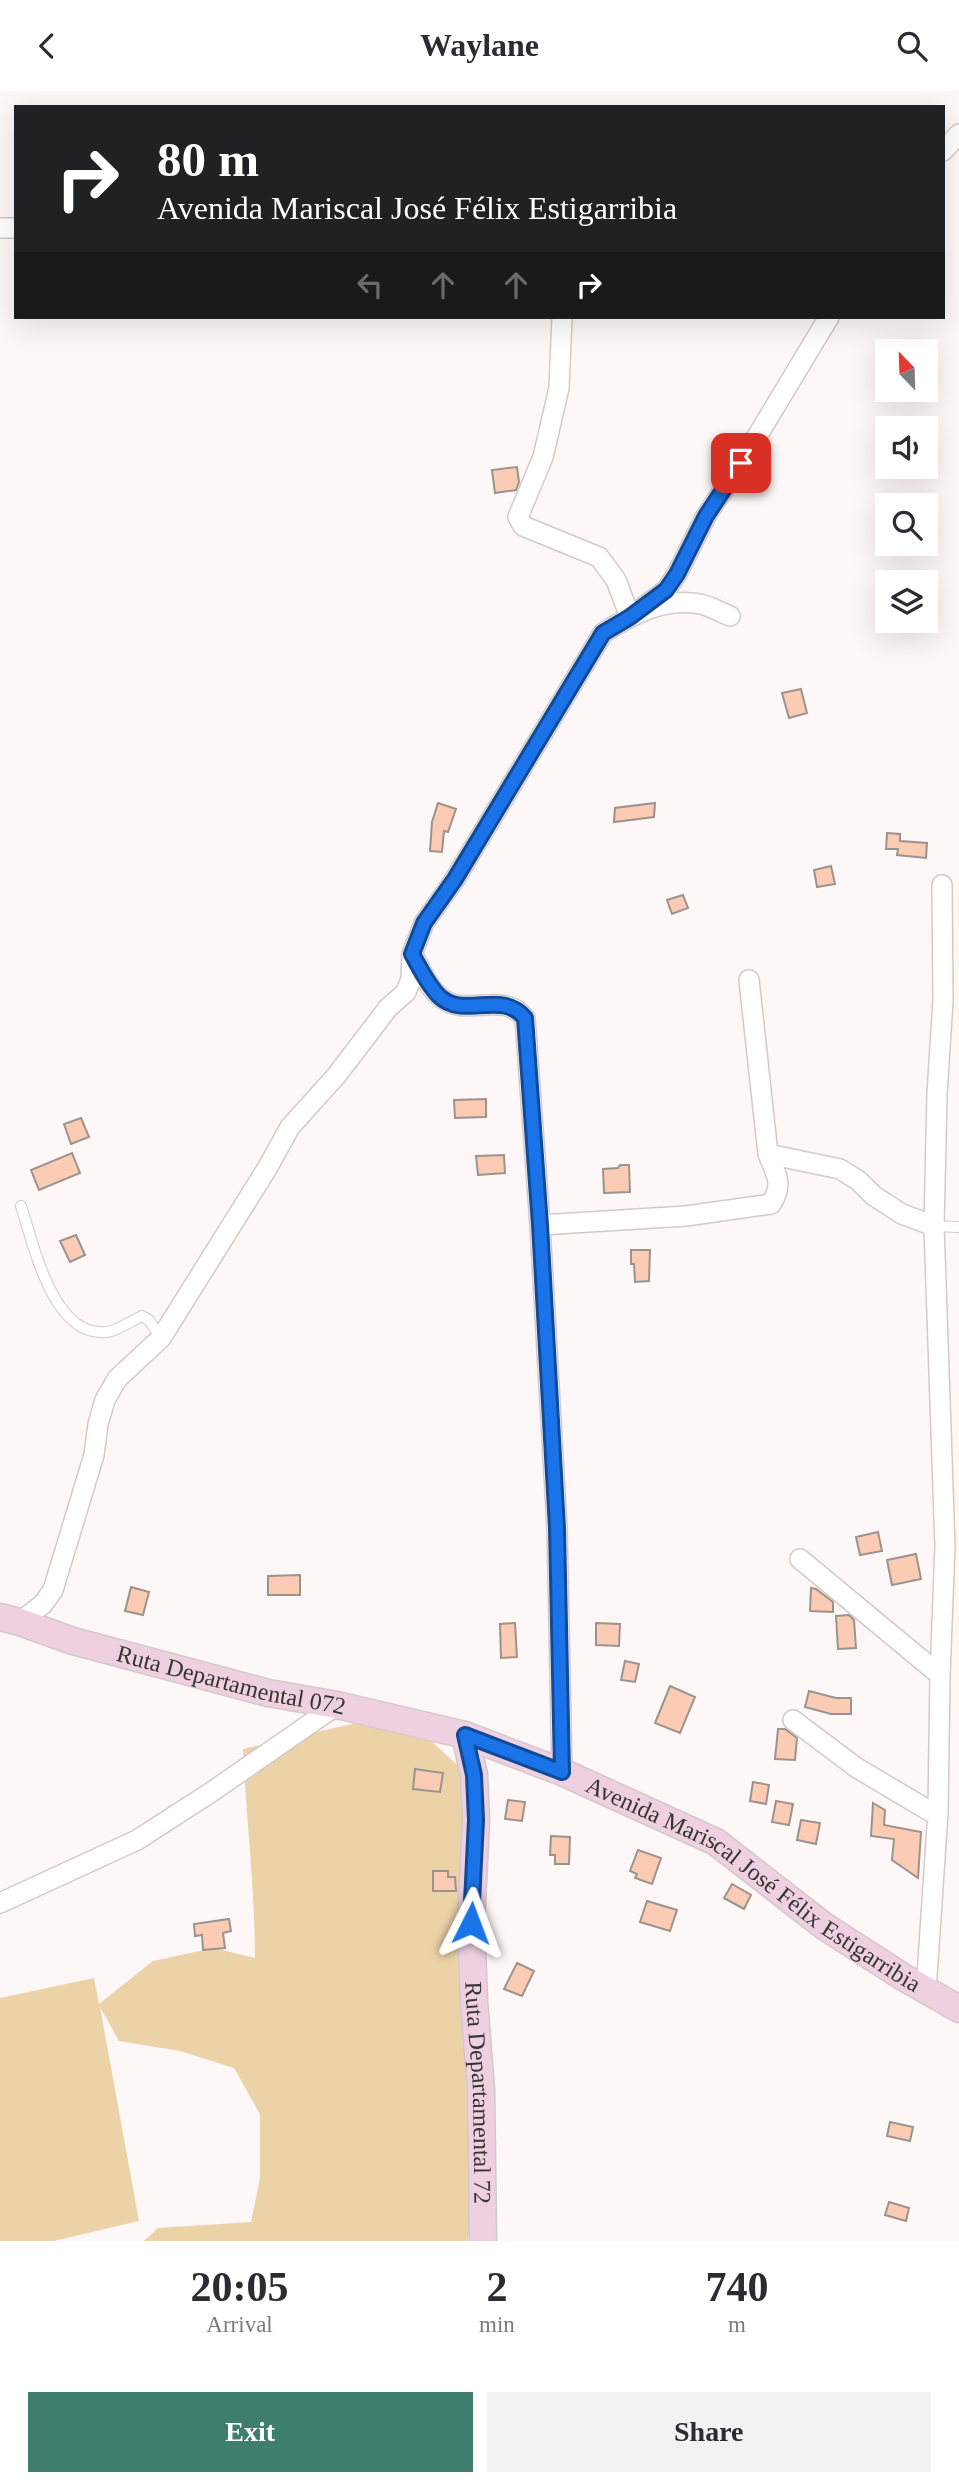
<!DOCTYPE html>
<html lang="en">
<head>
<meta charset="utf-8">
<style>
	:root { --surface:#fff; --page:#f2f2f3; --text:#2b2b33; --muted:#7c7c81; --accent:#3d7e6e }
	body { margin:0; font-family:"Times New Roman",serif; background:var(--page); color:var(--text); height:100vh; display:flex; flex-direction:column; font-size:26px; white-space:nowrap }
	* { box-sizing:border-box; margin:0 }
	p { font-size:23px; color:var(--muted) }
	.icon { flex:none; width:38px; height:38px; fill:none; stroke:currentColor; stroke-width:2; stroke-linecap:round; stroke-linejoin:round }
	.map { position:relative; height:2150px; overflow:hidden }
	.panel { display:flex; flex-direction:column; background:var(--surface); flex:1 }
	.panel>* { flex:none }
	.hud { position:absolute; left:14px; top:14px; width:931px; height:214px; border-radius:0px; box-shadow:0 7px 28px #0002; background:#202124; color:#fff; overflow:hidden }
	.needle { width:46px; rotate:337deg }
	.buttons { position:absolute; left:875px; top:248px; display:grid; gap:14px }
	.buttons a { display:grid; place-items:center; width:63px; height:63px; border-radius:0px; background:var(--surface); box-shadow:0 7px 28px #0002; font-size:35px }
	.pin { position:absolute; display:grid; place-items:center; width:60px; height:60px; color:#fff; margin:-30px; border-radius:14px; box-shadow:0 4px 10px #0006 }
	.me { position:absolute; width:77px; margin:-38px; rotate:3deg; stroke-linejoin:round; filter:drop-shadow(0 0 5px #0008) }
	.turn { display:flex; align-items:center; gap:24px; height:147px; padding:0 28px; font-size:32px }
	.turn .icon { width:91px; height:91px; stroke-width:2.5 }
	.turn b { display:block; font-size:49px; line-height:60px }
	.lanes { display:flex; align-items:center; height:66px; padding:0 28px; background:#0003; justify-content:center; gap:35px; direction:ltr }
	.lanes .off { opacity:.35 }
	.eta { display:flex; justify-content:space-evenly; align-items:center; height:119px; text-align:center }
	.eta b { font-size:42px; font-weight:600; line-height:49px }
	.action { display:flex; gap:14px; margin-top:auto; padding:14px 28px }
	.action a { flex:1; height:80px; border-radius:0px; background:var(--accent); color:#fff; font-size:28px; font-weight:600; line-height:80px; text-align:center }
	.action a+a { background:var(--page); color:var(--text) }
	header { display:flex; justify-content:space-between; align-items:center; height:91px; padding:0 28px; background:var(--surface); font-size:32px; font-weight:600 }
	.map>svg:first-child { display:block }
	.green { fill:#ecd3a7 }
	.building { fill:#fbccb3; stroke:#9b938e; stroke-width:2 }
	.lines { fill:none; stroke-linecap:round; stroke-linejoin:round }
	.lane-casing { stroke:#d4c9c9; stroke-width:12 }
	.street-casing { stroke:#d4c9c9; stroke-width:22 }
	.secondary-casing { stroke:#d4c9c9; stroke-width:29 }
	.lane { stroke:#fff; stroke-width:10 }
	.street { stroke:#fff; stroke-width:19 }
	.secondary { stroke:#eed0e1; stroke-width:26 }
	.route-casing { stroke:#114b97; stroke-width:18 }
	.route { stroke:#1a73e8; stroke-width:12 }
	.labels { text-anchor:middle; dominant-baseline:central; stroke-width:5; stroke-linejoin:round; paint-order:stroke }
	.street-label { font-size:24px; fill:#383434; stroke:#fff }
</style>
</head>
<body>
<header><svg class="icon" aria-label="back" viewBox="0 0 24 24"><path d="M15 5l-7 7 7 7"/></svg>Waylane<svg class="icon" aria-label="search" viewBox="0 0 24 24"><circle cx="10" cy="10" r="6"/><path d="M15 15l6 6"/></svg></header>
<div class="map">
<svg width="959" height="2150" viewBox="0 0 959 2150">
	<rect width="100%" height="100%" fill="#fef7f7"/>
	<path class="green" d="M369 1629 429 1648 464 1680 473 2114 468 2150H144L158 2137 251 2131 260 2087V2023L234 1977 180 1960 119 1950 100 1916 139 2130 54 2150H0V1907L94 1887 99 1913 153 1870 214 1857 255 1867C255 1797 246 1728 243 1658Z"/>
	<path class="building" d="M517 376 519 391 516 399 495 402 492 379Z
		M801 598 807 622 789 627 782 602Z
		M438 712 456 718 448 741 444 740 442 761 430 760 432 731Z
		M655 712 654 726 614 731 615 717Z
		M887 742 900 743V750L927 752 926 767 897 764 898 758H886Z
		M831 775 835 793 817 796 814 779Z
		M683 804 688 817 672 823 667 809Z
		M486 1008V1026L455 1027 454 1009Z
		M81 1027 89 1046 71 1053 64 1033Z
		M72 1062 80 1082 39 1099 31 1079Z
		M504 1064 505 1082 478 1084 476 1065Z
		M620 1074H629L630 1101 604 1102 603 1078 618 1077Z
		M76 1144 85 1164 70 1171 60 1150Z
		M631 1159H650L649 1190 635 1191 634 1173H631Z
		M878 1441 882 1460 860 1464 856 1446Z
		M916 1463 921 1488 892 1494 887 1469Z
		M300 1484V1504H268V1485Z
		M131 1496 149 1501 143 1524 125 1520Z
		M811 1497 816 1498 833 1511V1521L810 1520Z
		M849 1524 854 1529 856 1557 838 1558 836 1525Z
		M515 1532 517 1566 501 1567 500 1533Z
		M596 1532 620 1533 619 1555 596 1554Z
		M625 1570 639 1573 635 1591 621 1589Z
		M670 1595 695 1606 680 1642 655 1632Z
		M809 1600 836 1607H851V1623H831L805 1616Z
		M778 1638H785L797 1647 795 1669 775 1668Z
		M415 1678 443 1682 440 1701 413 1698Z
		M753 1691 769 1694 766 1713 750 1710Z
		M508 1709 525 1711 522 1730 505 1728Z
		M776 1710 793 1713 789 1734 772 1731Z
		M873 1712 885 1719 884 1734 921 1741 918 1787 892 1769 894 1748 871 1745Z
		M801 1729 820 1732 816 1753 797 1749Z
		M551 1745 570 1746 569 1773H555V1764H550Z
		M638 1759 661 1767 652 1793 635 1787 637 1783 630 1780Z
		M433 1780H448V1786H455L456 1800H433Z
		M732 1793 751 1804 744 1818 724 1807Z
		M647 1810 677 1819 670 1840 640 1831Z
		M229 1828 231 1840 223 1842 225 1857 203 1859 202 1844 195 1845 194 1833Z
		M517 1872 534 1880 522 1905 504 1898Z
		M890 2031 913 2036 910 2050 887 2045Z
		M889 2111 909 2117 906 2130 885 2124Z"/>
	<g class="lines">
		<g class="lane-casing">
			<path id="lane" d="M21 1115C34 1155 53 1247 107 1241 120 1239 130 1230 142 1225L149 1229 161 1247
				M934 1135 959 1136"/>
		</g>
		<g class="street-casing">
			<path id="street" d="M943 60 959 43
				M0 137H16
				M562 226 559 297 543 366 518 426 523 435 599 466 616 489 630 526 666 499 677 483 706 425 741 372 829 226
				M413 864C420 878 427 894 439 905 465 929 501 898 525 927L540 1134 557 1437 562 1681
				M768 1063 840 1078 859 1090 874 1105 902 1123 934 1135
				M540 1134 686 1125 771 1113C784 1093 776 1083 768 1063L749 889
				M800 1468 940 1584
				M20 1531 43 1513 53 1499 94 1364 98 1333 105 1309 117 1288 161 1247 268 1076 290 1036 336 985 388 917 406 901 411 888 412 863 424 832 455 788 603 542C631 524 664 506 700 513 710 515 720 521 730 525
				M793 1629 857 1677 938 1725
				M0 1812 137 1749 210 1702 337 1614
				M926 1900 938 1721 940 1584 945 1455 934 1135 937 1003 943 909 942 794"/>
		</g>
		<g class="secondary-casing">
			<g id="secondary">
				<path id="s1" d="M0 1526 20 1531 73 1550 268 1602 337 1614 465 1644 562 1681 716 1751 824 1835 903 1886 959 1918"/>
				<path id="s2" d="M465 1644 474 1684 476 1729 471 1832 474 1910 481 1999 483 2150"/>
			</g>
		</g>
		<use href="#lane" class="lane"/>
		<use href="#street" class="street"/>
		<use href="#secondary" class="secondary"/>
	</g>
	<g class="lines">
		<g class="route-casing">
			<path id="route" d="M471 1832 476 1729 474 1684 465 1644 562 1681 557 1437 540 1134 525 927C501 898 464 929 439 905 427 893 420 877 412 863L424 832 455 788 603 542 630 526 666 499 677 483 706 425 741 372"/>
		</g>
		<use href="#route" class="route"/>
	</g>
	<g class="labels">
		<g class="street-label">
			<text stroke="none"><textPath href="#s1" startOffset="240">Ruta Departamental 072</textPath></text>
			<text stroke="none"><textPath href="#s1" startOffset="807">Avenida Mariscal José Félix Estigarribia</textPath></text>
			<text stroke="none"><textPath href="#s2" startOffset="359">Ruta Departamental 72</textPath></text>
		</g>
	</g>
</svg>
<div class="buttons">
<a><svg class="needle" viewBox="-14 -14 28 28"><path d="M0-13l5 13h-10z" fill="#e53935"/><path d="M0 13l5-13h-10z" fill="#7c7c81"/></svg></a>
<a><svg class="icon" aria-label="sound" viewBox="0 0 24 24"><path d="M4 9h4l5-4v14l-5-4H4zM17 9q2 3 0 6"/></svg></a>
<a><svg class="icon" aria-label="search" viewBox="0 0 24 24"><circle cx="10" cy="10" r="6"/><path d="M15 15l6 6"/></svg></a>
<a><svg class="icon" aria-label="layers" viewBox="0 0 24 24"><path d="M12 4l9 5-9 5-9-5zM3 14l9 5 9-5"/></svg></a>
</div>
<div class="pin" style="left:741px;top:372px;background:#d93025"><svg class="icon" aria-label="arrive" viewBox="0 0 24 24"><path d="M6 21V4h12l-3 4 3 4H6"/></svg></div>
<svg class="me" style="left:471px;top:1832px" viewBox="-20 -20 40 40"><path d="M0-17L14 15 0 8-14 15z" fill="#1a73e8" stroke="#fff" stroke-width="4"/></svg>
<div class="hud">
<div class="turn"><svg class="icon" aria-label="right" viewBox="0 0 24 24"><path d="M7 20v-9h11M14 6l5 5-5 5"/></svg><div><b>80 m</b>Avenida Mariscal José Félix Estigarribia</div></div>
<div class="lanes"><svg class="icon off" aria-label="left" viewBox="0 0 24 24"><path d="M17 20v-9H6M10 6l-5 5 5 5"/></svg><svg class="icon off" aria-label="ahead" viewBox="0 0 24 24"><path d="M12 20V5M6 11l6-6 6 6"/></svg><svg class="icon off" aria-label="ahead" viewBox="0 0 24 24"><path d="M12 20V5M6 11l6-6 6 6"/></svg><svg class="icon" aria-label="right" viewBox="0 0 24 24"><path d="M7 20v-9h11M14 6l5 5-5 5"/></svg></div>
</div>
</div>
<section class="panel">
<div class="eta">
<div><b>20:05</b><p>Arrival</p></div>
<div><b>2</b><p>min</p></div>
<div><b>740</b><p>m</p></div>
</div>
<div class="action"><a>Exit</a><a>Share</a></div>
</section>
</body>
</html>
